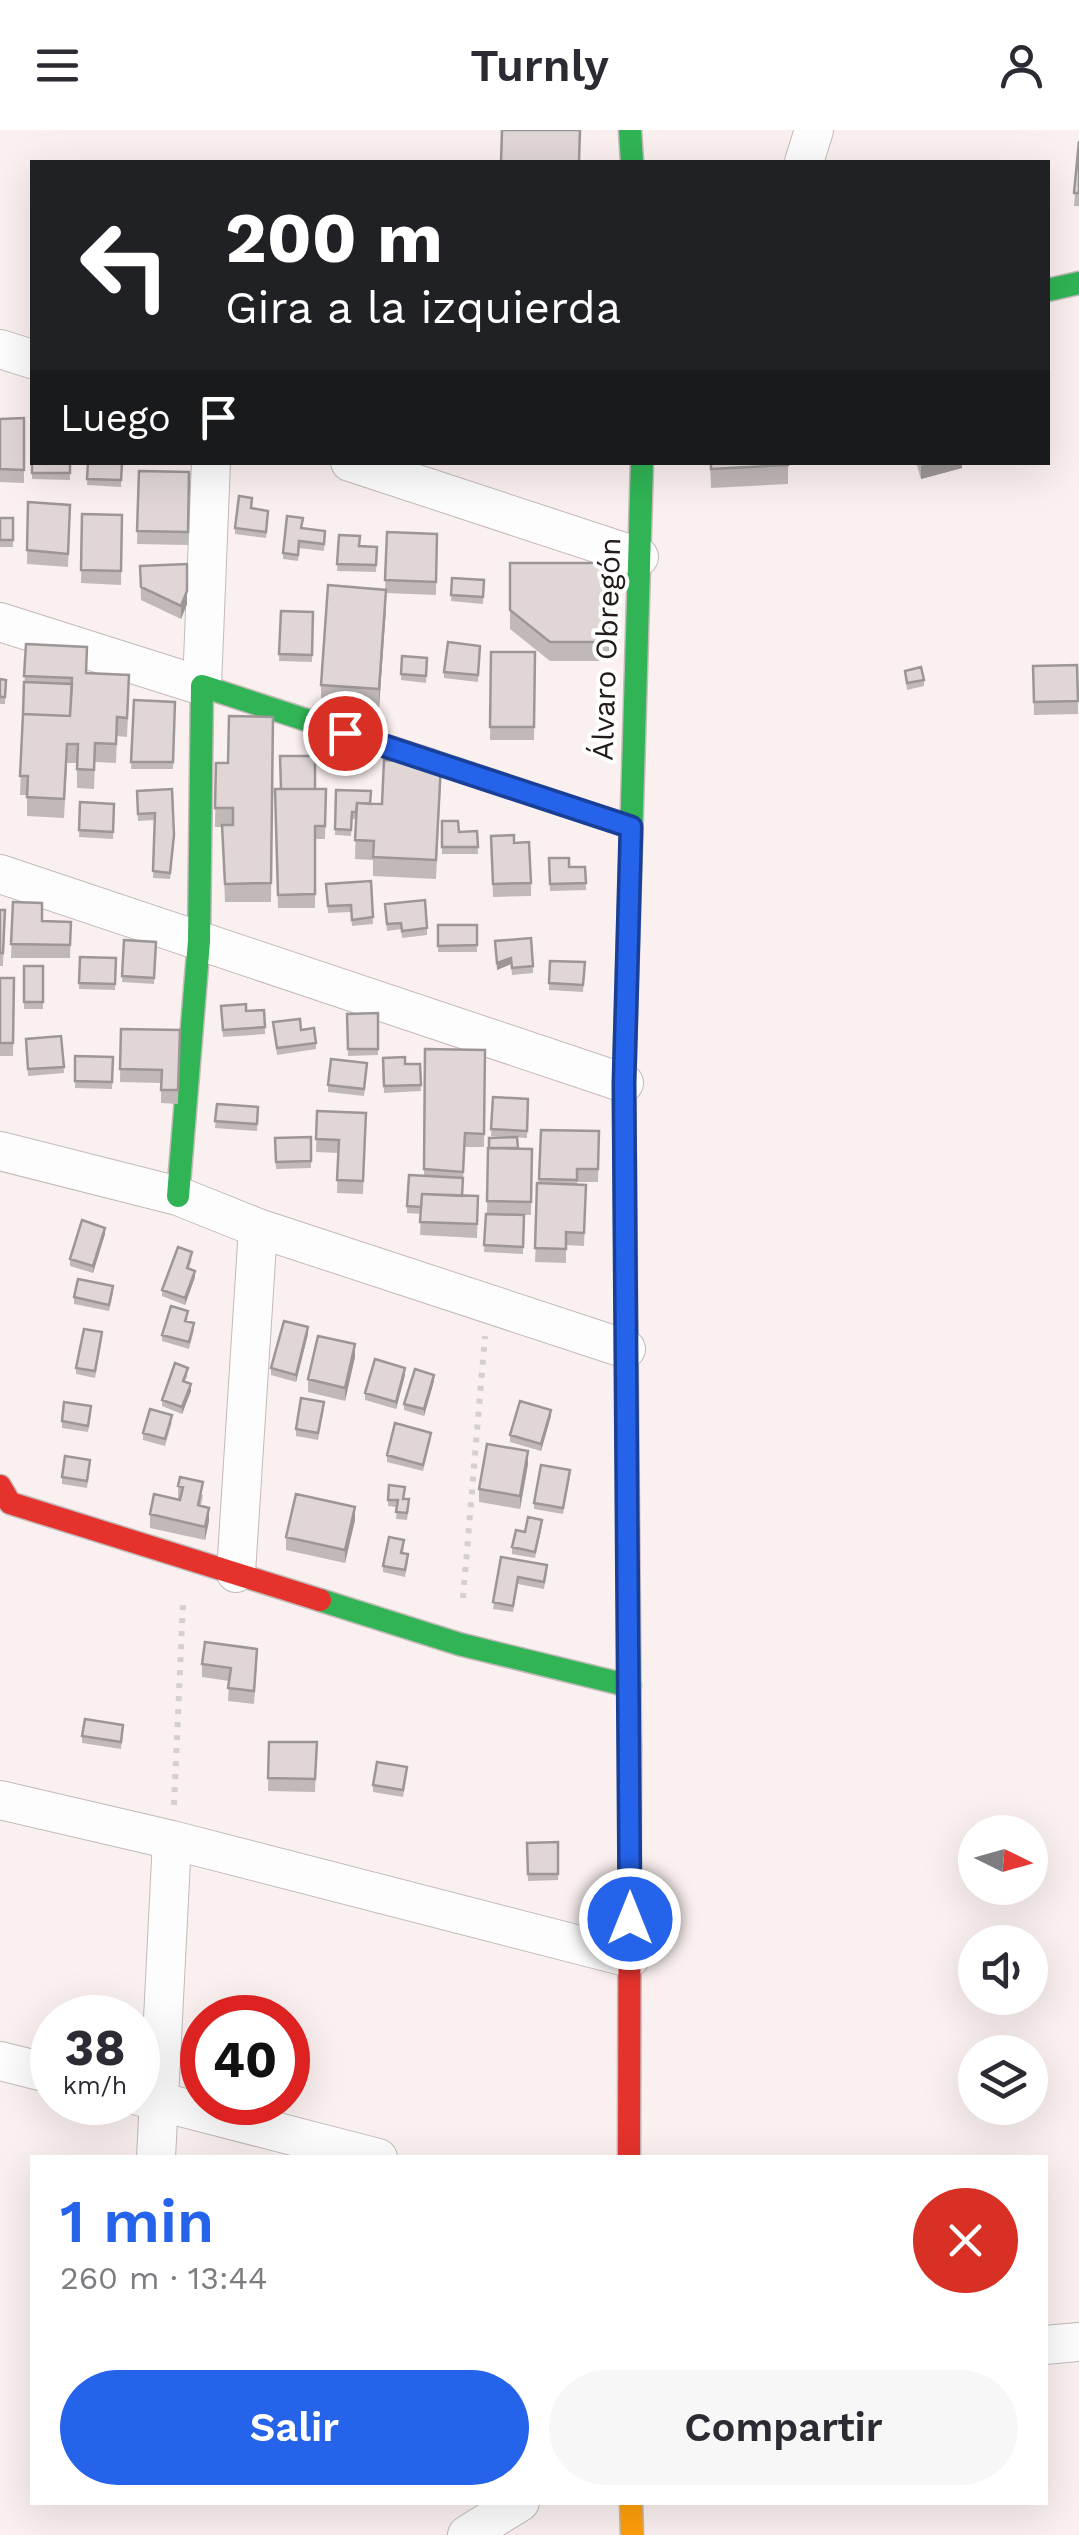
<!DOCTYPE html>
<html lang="es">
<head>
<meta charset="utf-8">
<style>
	:root { --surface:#fff; --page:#f7f7f7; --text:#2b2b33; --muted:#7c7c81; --accent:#2563eb }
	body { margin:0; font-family:"Work Sans",sans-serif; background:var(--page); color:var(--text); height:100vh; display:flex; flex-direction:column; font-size:38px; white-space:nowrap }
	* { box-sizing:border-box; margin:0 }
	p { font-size:32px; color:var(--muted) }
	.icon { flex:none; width:55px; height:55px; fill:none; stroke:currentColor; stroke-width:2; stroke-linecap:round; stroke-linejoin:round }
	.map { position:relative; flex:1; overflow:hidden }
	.panel { position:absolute; left:30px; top:2025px; width:1018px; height:350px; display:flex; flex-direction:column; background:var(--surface); border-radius:0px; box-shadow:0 10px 40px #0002 }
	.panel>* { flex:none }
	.banner { position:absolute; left:30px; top:30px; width:1020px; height:305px; border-radius:0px; box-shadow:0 10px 40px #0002; background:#202124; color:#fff; overflow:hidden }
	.needle { width:65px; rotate:95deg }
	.controls { position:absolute; left:958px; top:1685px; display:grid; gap:20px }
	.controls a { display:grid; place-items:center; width:90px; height:90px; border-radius:50%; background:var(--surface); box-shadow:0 10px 40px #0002; font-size:50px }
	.speed { position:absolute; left:30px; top:1865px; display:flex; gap:20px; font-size:50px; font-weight:700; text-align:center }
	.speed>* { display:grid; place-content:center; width:130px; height:130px; border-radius:50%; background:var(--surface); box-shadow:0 10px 40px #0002; line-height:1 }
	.speed small { font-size:25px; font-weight:400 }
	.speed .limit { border:15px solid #d22; background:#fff; color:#111 }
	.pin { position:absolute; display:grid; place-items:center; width:85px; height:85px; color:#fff; margin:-42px; border:5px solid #fff; border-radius:50%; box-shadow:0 2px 10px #0007 }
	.me { position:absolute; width:110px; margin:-55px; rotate:0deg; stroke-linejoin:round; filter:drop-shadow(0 0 8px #0008) }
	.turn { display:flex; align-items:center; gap:35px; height:210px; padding:0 30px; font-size:45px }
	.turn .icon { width:130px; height:130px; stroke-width:2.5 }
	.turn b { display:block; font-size:70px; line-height:85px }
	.then { display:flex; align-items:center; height:95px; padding:0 30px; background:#0003; gap:20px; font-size:38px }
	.round { display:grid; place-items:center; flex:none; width:105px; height:105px; border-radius:52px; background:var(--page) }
	.overview { display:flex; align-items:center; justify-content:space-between; height:170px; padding:0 30px }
	h1 { font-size:60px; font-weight:600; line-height:75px; color:var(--accent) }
	.primary-button { display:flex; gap:20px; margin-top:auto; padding:20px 30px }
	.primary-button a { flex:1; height:115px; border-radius:60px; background:var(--accent); color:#fff; font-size:40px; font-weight:600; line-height:115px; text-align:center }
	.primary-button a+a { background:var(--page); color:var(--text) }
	header { display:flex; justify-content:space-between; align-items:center; height:130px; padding:0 30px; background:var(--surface); font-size:45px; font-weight:600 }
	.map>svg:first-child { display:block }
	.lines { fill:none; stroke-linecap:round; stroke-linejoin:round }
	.street-casing { stroke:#c2bab9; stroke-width:40 }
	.fast-casing { stroke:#c2bab9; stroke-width:25 }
	.slow-casing { stroke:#c2bab9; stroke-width:25 }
	.jam-casing { stroke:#c2bab9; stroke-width:25 }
	.path { stroke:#d4d0d0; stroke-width:6; stroke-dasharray:5 8; stroke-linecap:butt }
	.street { stroke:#fefdfd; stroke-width:38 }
	.fast { stroke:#30b455; stroke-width:22 }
	.slow { stroke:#ff9f0a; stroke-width:22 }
	.jam { stroke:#e5322d; stroke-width:22 }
	.wall { fill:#c1b8b8 }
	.shaded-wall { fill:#9d9696 }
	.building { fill:#e0d6d6; stroke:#9d9696; stroke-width:2.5 }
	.route-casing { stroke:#184099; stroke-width:25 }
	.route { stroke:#2563eb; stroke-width:18 }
	.labels { text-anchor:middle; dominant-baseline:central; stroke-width:8; stroke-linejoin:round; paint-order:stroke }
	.street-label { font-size:30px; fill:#231b1a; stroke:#fff }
</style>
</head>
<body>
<header><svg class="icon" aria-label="menu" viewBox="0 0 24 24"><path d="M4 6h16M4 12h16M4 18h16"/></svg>Turnly<svg class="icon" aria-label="person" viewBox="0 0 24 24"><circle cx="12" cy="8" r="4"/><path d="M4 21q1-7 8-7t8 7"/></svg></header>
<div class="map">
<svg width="1079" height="2405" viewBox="0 0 1079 2405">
	<rect width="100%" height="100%" fill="#faf0ef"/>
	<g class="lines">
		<g class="street-casing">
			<path id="street" d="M804 32 814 0
				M0 219 32 229
				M350 332 639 427
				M0 492 202 556 211 332
				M0 744 624 953
				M0 1021 178 1066 258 1098 626 1219
				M236 1443 258 1098
				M0 1670 172 1710 630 1828
				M0 1931 52 1944
				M138 1966 378 2028
				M156 2028 172 1710
				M1045 2215 1079 2212
				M467 2405 520 2372"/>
		</g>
		<g class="fast-casing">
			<path id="fast" d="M630 0 632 32
				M1048 160 1079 153
				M178 1066 199 811 202 556 432 631
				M320 1470 459 1514 630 1556
				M630 1617 624 953 642 332"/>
		</g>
		<g class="slow-casing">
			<path id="slow" d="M432 631 631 697
				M631 2372 632 2405"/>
		</g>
		<g class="jam-casing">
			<path id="jam" d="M0 1356 10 1373 320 1470
				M629 2028 630 1617"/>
		</g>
		<path class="path" d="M463 1468 485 1206
			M174 1675 183 1473"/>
		<use href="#street" class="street"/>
		<use href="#fast" class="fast"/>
		<use href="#slow" class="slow"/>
		<use href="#jam" class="jam"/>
	</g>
	<path class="wall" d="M1079 11V76H1074Z
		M24 288V353L0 352V289Z
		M32 332H70V350L32 349Z
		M88 332 122 334 121 357 87 355Z
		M710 332H788V354L711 358Z
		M916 332H962V338L921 349Z
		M139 341 189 342 188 415 137 414Z
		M28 372 70 388 68 437 27 434Z
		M82 384 122 385 121 455 81 453Z
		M0 388H13V417H0Z
		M268 388 266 408 235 404V398Z
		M302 398 325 401 324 421 299 418 298 431 283 429V423Z
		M387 402 437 404 436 465 386 463 379 578 321 574V555L385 460Z
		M339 405 359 416 377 417 376 442 337 441Z
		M510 433H609V531H550L510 499Z
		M140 436 187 474 181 489 141 470Z
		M452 448 484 450 483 474 451 471Z
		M281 481 313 482 312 532 279 531Z
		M26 514 129 564 127 607 117 606 116 633 95 632 94 659 77 658V633H67L64 688 27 686V665H20Z
		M480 516 478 552 444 548V542Z
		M491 522H535L534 610H490Z
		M402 526 427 528 426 553 401 550Z
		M1077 535 1078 584 1034 585 1033 536Z
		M905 541 924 550V556L907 560Z
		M0 549 6 550 5 574H0Z
		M134 570 175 572 173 639H131Z
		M273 587 271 772H225L222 697H215L216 633H228Z
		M441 652 436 749 373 746V730L355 729 356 689H352L351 706 335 705 336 660 371 674H382Z
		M172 659 174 712 170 749 153 748 155 690 138 691 137 661Z
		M275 659H326L325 709H315V778H278Z
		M80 672 114 674 113 709 79 707Z
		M442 691 459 702 477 701 478 724H442Z
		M491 706 514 713 531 753V766L493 767Z
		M549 728 569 737H585L586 760 550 761Z
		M371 751 373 794 352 796 351 782 328 783 326 754Z
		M13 772 42 791 71 792 70 828H11Z
		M385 774 427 798V805L402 808 401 799 387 801Z
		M0 780H5L3 836H0Z
		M438 795H477V822H438Z
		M124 810 156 812 154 854 122 852Z
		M495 817 533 836V843L512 845 511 834 497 840Z
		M80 827 116 828 115 860 79 859Z
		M550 831 585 832 583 862 549 860Z
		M24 836H43V879H24Z
		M0 848H14L13 926H0Z
		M221 876 246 881 265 897V904L223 907Z
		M378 883V925L348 926 347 884Z
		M273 892 301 900 316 913V919L277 925Z
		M121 899 180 900 178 974 161 973V953L120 952Z
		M61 906 64 943 28 946 26 909Z
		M425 919 485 920 484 1017H465L462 1066H478L477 1108 420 1105 421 1084 407 1083V1076L424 1046Z
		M75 926 113 927 112 959 75 958Z
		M383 928 405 934H420L421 961 384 963Z
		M367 939 364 966 328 962V955Z
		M493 967 528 969 527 1008 491 1006Z
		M217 974 258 977 257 1001 215 998Z
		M317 981 366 983 363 1064 337 1063 338 1023 316 1022Z
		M541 1000 599 1001 598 1052H577V1055H586L584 1116 566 1115V1133L535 1132Z
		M311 1007V1038L276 1039 275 1008Z
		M488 1018 532 1019 531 1085H524L523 1124 484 1122 486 1084H487Z
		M105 1104 93 1143 70 1136V1129Z
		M192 1129 189 1138 195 1147 185 1175 162 1166V1160Z
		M113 1163 109 1181 74 1174V1167Z
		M188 1188 187 1191 194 1200 189 1219 162 1211V1205Z
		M308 1204 296 1252 271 1245V1238Z
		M102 1209 95 1248 76 1244V1238Z
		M355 1227 345 1271 308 1262V1249Z
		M188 1244 185 1252 191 1261 182 1284 162 1276V1270Z
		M405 1245 396 1279 365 1270V1263Z
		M434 1251 424 1286 404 1280V1274Z
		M324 1279 318 1310 296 1306V1299Z
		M91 1283 88 1302 62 1298V1291Z
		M551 1286 541 1321 510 1312V1305Z
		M172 1292 165 1316 143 1310V1303Z
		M431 1309 423 1341 387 1332V1325Z
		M528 1334 520 1379 479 1372V1359Z
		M90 1336 87 1358 62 1354V1347Z
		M570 1347 563 1384 534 1379V1373Z
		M178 1356 203 1365 201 1376 209 1391 205 1410 150 1398V1384L180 1370 178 1369Z
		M404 1369 409 1376 407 1390 396 1389 397 1377 388 1376V1370Z
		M355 1390 345 1433 286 1420V1407Z
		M542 1397 535 1428 512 1424V1417Z
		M404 1416 403 1424 408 1431 405 1447 383 1442V1436Z
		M501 1427 547 1442 544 1459 518 1454 513 1482 493 1479Z
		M257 1532 254 1574 228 1571 229 1551 202 1547V1534Z
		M123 1602 121 1619 82 1613V1606Z
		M269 1612H317L315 1662 268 1661Z
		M407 1644 403 1667 373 1662V1655Z
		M558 1712V1750L528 1751 527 1713Z"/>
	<path class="shaded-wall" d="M934 332H962V338L921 349V336Z
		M386 460V479L379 578V559Z
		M187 461V474L181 489V476Z
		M511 828V834L497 840V833Z
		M105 1098V1104L93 1143V1136Z
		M195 1141V1147L185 1175V1168Z
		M308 1197V1204L296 1252V1245Z
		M355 1214V1227L345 1271V1258Z
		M405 1238V1245L396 1279V1272Z
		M434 1245V1251L424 1286V1279Z
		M191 1254V1261L182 1284V1277Z
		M551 1280V1286L541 1321V1314Z
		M528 1321V1334L520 1379V1366Z
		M355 1377V1390L345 1433V1420Z
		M209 1378V1391L205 1410V1397Z"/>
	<path class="building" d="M502 0H580L579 32H501Z
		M1079 11V63H1074Z
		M24 288V340L0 339V289Z
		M32 332H70V343H32Z
		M88 332 122 334 121 350 87 349Z
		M711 332H788V335L711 339Z
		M139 341 189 342 188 402 137 401Z
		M239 366 252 368 251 378 268 381 266 402 235 398Z
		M28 372 70 375 68 424 27 420Z
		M82 384 122 385 121 441 81 440Z
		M287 386 303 388 301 398 325 401 324 414 299 411 298 425 283 423Z
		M0 388H13V410H0Z
		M387 402 437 404 436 452 385 450Z
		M339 405 360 406 359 416 377 417 376 435 337 434Z
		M510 433H609V512H550L510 480Z
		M187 434V461L181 476 141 457 140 436Z
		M452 448 484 450 483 467 451 465Z
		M328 455 386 460 379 559 321 555Z
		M281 481 313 482 312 525 279 524Z
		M448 512 480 516 478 545 444 542Z
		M26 514 87 517 86 543 129 545 127 588 117 587 116 614 95 613 94 640 77 639 78 614H67L64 669 27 667 28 646H20L23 584 70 586 72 548 24 546Z
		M491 522H535L534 597H490Z
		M402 526 427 528 426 546 401 544Z
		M1077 535 1078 571 1034 572 1033 536Z
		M921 537 924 550 907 553 905 541Z
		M0 549 6 550 5 567H0Z
		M24 552 72 554 70 586 23 584Z
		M134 570 175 572 173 632H131Z
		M229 586 273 587 271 753 225 754 222 695H233V678H215L216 633H228Z
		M280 626H315V659H281Z
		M384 630 441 633 436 730 373 727 374 711 355 710 357 673 382 674Z
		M172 659 174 705 170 743 153 741 155 683 138 684 137 661Z
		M275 659H326L325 696H315V764L278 765Z
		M336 660 371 661 370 674 357 673 356 682H352L351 700 335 699Z
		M80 672 114 674 113 702 79 700Z
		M442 691H458L459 702 477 701 478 717H442Z
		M514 705V713L529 712 531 753 493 754 491 706Z
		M549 728H569V737H585L586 753 550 754Z
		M371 751 373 787 352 790 351 775 328 776 326 754Z
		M425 770 427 798 402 801 401 793 387 794 385 774Z
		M13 772 42 773V791L71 792 70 815 11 814Z
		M0 780H5L3 823H0Z
		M438 795H477V815L438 816Z
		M531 808 533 836 512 838 511 828 497 833 495 811Z
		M124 810 156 812 154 848 122 846Z
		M80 827 116 828 115 854 79 853Z
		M550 831 585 832 583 855 549 853Z
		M24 836H43V872H24Z
		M0 848H14L13 913H0Z
		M246 874V881L264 880 265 897 223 900 221 876Z
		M378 883V919H348L347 884Z
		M300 889 301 900 314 898 316 913 277 918 273 892Z
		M121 899 180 900 178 960H161L162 940 120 939Z
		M61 906 64 937 28 939 26 909Z
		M425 919 485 920 484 1004 465 1003 463 1042 424 1039Z
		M75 926 113 927 112 952 75 951Z
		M405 927V934H420L421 955 384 956 383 928Z
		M331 929 367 933 364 959 328 955Z
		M493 967 528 969 527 1001 491 999Z
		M217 974 258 977 257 994 215 991Z
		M317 981 366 983 363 1051 337 1050 339 1010 316 1009Z
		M541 1000 599 1001 598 1039H577V1050L539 1049Z
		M311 1007V1031L276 1032 275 1008Z
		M517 1007 518 1018H489V1008Z
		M488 1018 532 1019 531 1072 487 1071Z
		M409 1045 463 1048 462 1066 422 1064 421 1077 407 1076Z
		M537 1053 586 1055 584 1103 566 1102V1119L535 1118Z
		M422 1064 478 1066 477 1094 420 1092Z
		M486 1084 524 1085 523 1117 484 1115Z
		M82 1090 105 1098 93 1136 70 1129Z
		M178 1117 192 1122 187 1138 195 1141 185 1168 162 1160Z
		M78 1149 113 1156 109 1175 74 1167Z
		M171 1176 188 1181 185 1191 194 1193 189 1212 162 1205Z
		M284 1191 308 1197 296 1245 271 1238Z
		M84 1199 102 1202 95 1241 76 1238Z
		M318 1206 355 1214 345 1258 308 1249Z
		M375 1229 405 1238 396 1272 365 1263Z
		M175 1233 188 1238 183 1251 191 1254 182 1277 162 1270Z
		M415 1239 434 1245 424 1279 404 1274Z
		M301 1268 324 1272 318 1303 296 1299Z
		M520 1271 551 1280 541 1314 510 1305Z
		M64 1272 91 1276 88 1296 62 1291Z
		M150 1279 172 1285 165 1309 143 1303Z
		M395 1293 431 1303 423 1335 387 1325Z
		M487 1314 528 1321 520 1366 479 1359Z
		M65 1326 90 1330 87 1351 62 1347Z
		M541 1335 570 1340 563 1378 534 1373Z
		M180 1347 203 1352 198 1375 209 1378 205 1397 150 1384 154 1364 180 1370 183 1357 178 1356Z
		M389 1355 405 1357 403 1369H409L407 1383 396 1382 398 1370H388Z
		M296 1364 355 1377 345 1420 286 1407Z
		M528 1387 542 1390 535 1422 512 1417 516 1400 525 1402Z
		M389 1407 404 1410 401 1423 408 1424 405 1440 383 1436Z
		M501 1427 547 1435 544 1452 518 1447 513 1476 493 1472Z
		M205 1512 257 1519 254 1561 228 1558 231 1538 202 1534Z
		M85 1589 123 1595 121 1612 82 1606Z
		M269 1612H317L315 1649 268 1648Z
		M377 1632 407 1637 403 1660 373 1655Z
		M558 1712V1744H528L527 1713Z"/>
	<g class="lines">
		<g class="route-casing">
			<path id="route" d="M345 603 631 697 624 953 630 1789"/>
		</g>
		<use href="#route" class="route"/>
	</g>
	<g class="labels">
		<g class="street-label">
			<text transform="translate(606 519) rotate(-88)">Álvaro Obregón</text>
		</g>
	</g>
</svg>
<div class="controls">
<a><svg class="needle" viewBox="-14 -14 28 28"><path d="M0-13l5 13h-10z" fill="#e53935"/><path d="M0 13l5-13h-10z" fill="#7c7c81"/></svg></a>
<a><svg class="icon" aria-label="sound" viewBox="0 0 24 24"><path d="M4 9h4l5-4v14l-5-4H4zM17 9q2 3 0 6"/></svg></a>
<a><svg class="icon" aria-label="layers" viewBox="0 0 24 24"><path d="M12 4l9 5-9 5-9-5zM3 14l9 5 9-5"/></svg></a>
</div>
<div class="speed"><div>38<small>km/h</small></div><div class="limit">40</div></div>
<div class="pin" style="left:345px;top:603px;background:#d93025"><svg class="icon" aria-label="arrive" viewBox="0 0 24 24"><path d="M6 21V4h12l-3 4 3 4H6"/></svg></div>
<svg class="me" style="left:630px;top:1789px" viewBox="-20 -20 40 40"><circle r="17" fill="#2563eb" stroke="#fff" stroke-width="3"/><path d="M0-11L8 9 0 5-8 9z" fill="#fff"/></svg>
<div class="banner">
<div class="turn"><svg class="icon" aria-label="left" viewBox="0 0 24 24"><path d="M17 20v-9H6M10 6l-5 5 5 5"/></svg><div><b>200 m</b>Gira a la izquierda</div></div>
<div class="then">Luego<svg class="icon" aria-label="arrive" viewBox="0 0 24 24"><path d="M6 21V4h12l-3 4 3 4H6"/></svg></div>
</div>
<section class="panel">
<div class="overview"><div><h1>1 min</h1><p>260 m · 13:44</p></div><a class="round" style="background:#d93025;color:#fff"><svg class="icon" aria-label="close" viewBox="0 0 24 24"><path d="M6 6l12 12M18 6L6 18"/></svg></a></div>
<div class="primary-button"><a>Salir</a><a>Compartir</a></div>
</section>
</div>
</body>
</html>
